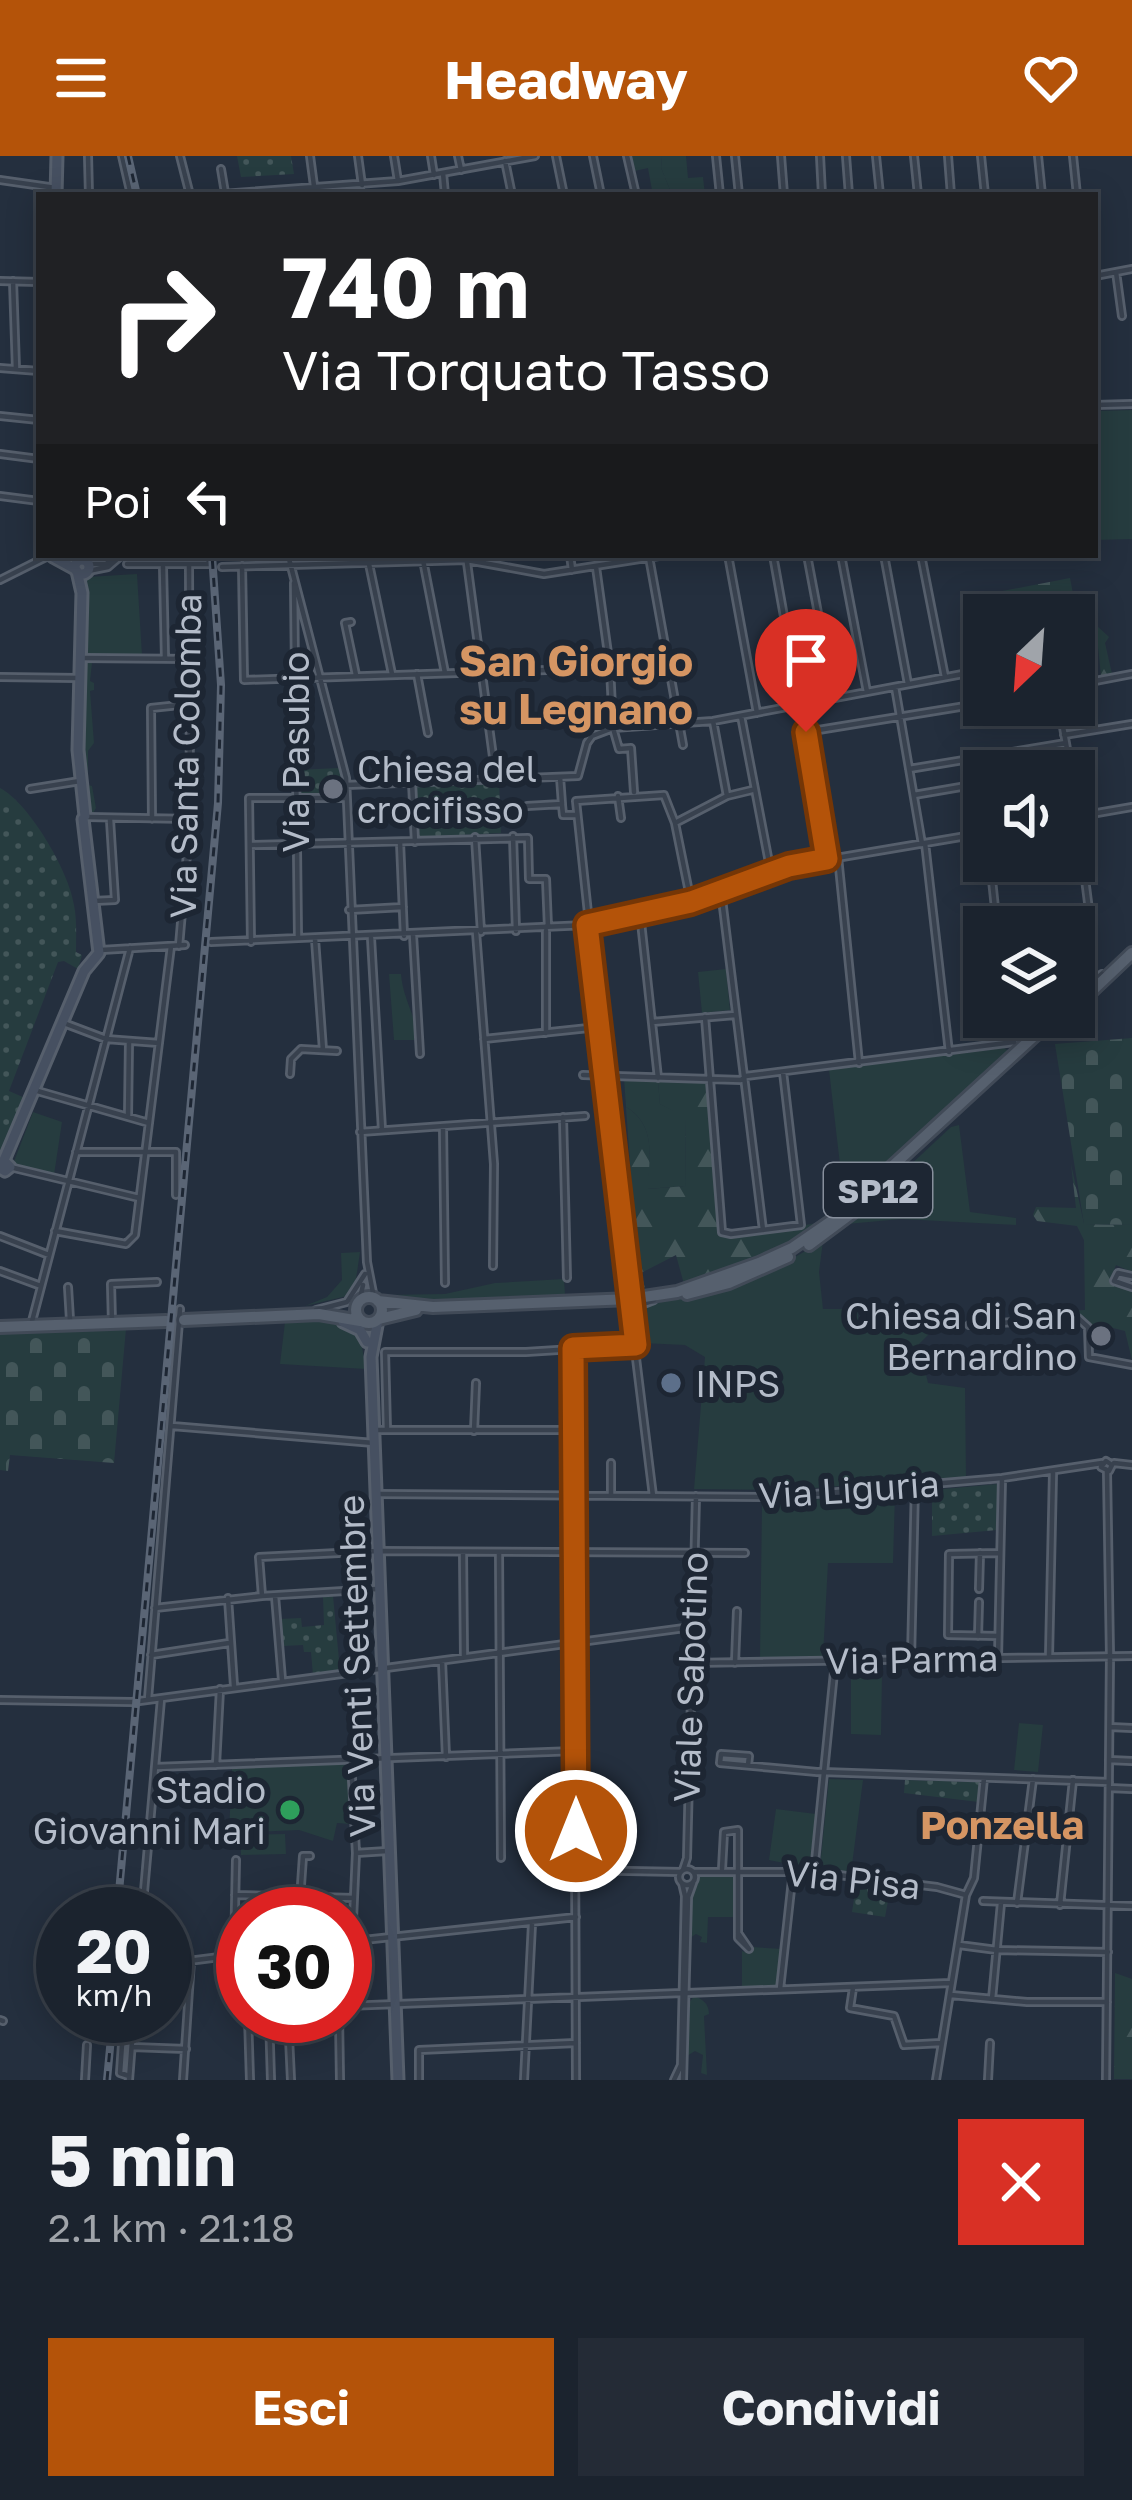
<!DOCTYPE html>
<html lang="it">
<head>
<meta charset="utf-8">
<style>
	:root { --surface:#1b232e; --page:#242b36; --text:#f1f3f6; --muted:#a0a4aa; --line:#39404a; --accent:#b45309 }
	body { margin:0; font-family:"Golos Text",sans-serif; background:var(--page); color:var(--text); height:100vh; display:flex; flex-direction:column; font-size:45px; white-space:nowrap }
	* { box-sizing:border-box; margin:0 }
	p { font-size:39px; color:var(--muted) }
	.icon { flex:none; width:66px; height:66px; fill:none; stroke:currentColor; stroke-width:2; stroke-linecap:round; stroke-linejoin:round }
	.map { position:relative; height:1924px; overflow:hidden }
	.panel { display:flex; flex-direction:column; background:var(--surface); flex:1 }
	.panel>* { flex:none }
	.guide { position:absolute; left:36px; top:36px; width:1062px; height:366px; border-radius:0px; box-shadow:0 6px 30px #0003,0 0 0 3px var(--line); background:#202124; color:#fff; overflow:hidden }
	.needle { width:78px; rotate:205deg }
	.fabs { position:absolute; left:963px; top:438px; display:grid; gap:24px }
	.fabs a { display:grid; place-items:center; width:132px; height:132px; border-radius:0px; background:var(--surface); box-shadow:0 6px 30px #0003,0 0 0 3px var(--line); font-size:60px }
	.speed { position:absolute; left:36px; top:1731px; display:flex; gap:24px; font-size:60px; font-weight:700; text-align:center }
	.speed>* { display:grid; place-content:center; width:156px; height:156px; border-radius:50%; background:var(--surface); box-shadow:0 6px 30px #0003,0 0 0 3px var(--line); line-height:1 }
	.speed small { font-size:30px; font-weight:400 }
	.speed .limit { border:18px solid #d22; background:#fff; color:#111 }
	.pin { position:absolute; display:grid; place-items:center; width:102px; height:102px; color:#fff; margin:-123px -51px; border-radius:50% 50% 50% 0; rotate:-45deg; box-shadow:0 0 12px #0007 }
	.pin .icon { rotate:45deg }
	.me { position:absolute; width:132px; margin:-66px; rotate:0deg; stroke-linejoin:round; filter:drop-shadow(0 0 9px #0008) }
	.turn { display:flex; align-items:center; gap:42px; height:252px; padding:0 48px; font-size:54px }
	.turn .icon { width:156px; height:156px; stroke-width:2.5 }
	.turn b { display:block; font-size:84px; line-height:102px }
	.then { display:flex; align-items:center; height:114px; padding:0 48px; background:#0003; gap:24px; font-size:45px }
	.round { display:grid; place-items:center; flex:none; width:126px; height:126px; border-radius:0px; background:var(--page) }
	.overview { display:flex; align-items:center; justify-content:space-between; height:204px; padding:0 48px }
	h1 { font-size:72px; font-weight:700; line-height:90px }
	.action { display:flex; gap:24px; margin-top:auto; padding:24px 48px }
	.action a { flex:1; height:138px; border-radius:0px; background:var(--accent); color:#fff; font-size:48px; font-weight:700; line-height:138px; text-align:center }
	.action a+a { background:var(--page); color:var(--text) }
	header { display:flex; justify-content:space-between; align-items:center; height:156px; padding:0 48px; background:var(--accent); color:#fff; font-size:54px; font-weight:700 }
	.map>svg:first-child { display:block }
	.green { fill:#263c3f }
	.forest { fill:url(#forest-firs) }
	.cemetery { fill:url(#cemetery-stones) }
	.park { fill:url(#park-dots) }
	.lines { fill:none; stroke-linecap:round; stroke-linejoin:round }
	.street-casing { stroke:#565f6c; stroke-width:10 }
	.secondary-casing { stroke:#565f6c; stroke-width:15 }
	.primary-casing { stroke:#414a57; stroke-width:16 }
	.street { stroke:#38414e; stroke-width:4.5 }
	.secondary { stroke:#465061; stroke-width:9 }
	.primary { stroke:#56606e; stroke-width:10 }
	.rail-casing { stroke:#5a6575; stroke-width:8 }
	.rail { stroke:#1d2633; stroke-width:3; stroke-dasharray:9; stroke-linecap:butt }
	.route-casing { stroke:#753606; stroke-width:30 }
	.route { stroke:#b45309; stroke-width:21 }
	.worship-dot { fill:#6b7280; stroke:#1d2633; stroke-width:4.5 }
	.service-dot { fill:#5c6f8a; stroke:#1d2633; stroke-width:4.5 }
	.leisure-dot { fill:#2e9e5b; stroke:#1d2633; stroke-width:4.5 }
	.labels { text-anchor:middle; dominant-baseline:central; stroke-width:12; stroke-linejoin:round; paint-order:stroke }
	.shield { fill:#1d2633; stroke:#878f9c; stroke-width:3 }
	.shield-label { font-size:33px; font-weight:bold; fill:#b4bcc9 }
	.street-label { font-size:36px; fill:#b4bcc9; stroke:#1d2633 }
	.poi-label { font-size:36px; fill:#b4bcc9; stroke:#1d2633; text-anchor:start }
	.neighbourhood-label { font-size:39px; font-weight:bold; fill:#d59563; stroke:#1d2633 }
	.quarter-label { font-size:42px; font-weight:bold; fill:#d59563; stroke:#1d2633 }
</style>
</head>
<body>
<header><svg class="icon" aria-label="menu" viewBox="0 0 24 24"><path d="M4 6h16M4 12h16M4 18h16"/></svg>Headway<svg class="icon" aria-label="heart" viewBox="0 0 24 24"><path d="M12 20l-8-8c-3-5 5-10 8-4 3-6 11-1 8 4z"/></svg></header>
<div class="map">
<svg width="1132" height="1924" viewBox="0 0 1132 1924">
	<defs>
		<pattern id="forest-firs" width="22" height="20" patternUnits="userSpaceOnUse" patternTransform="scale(3)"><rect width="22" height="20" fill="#263c3f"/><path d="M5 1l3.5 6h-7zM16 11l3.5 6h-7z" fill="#435659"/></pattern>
		<pattern id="cemetery-stones" width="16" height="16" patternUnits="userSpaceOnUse" patternTransform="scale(3)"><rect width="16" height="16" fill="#263c3f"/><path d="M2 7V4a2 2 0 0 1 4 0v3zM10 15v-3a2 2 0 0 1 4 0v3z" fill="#435659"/></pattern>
		<pattern id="park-dots" width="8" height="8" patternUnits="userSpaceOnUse" patternTransform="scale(3)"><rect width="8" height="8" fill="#263c3f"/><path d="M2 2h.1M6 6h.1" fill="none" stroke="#435659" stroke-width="1.8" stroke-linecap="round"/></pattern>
	</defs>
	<rect width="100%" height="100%" fill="#242f3e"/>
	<path class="green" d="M662 0H686L688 22 703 21 705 39H672L661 12Z
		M1132 254V383L1095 384V255Z
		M137 418 142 499 85 500 83 430 87 421Z
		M86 507H92L90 525 94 527V534L90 535 94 587 88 595V629L92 630 96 652 92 659 87 654 81 595Z
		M726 813 730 854 702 857 698 816Z
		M389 818H401C403 844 416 858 417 884H394Z
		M1004 892 1011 896 855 1040 844 1043 829 914Z
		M624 923 658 925 660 948 685 960 686 1030 647 1033C649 1001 657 970 626 951Z
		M33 956 62 966 54 1019 13 1008Z
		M959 969 970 1056 1016 1062V1069L901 1063 847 1068 951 971Z
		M823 1085 819 1116 823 1153H857L859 1167 939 1163 950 1167 930 1177 919 1188 928 1227 965 1232 966 1321 786 1334 694 1333 705 1201 685 1189 642 1187 639 1159C651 1144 674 1144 692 1141 738 1132 784 1108 823 1085Z
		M360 1096 356 1123 347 1140 305 1150 327 1141 342 1124 341 1097Z
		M564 1123 565 1139 443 1144 386 1139 445 1138 495 1127Z
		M319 1165 351 1172 360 1180 366 1213 280 1208 285 1166Z
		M895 1338 893 1407H828L823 1500 760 1502 762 1347Z
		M851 1519H882L881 1579 851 1578Z
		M1019 1567 1043 1569 1038 1616 1014 1614Z
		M343 1608 349 1612 351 1668 337 1667 333 1685 299 1674 229 1677 232 1612Z
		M829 1623 863 1624 851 1717 820 1710Z
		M776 1653 816 1658 809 1712 769 1704Z
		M285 1678 286 1698 241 1699 240 1679Z
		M698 1719 736 1721 735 1761H708L707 1787 700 1786 702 1781 696 1778 687 1784 689 1724Z
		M752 1791 782 1793 779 1827 775 1831 742 1832V1795L748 1797Z
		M694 1840C703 1843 709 1848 709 1858L704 1860 707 1919 701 1917 703 1899 695 1895 687 1900 688 1848Z"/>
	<path class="forest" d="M631 0H662L661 12 672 39H653L648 12 634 15Z
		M1097 470 1109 481 1105 487 1112 518 1101 520 1098 490 1087 489 1084 476Z
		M658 925 707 927 720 1079 731 1082 817 1067 842 1050 844 1043 855 1040C805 1087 748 1108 684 1128L676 1099 641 1117 645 1132 639 1133 633 1121 634 1061 626 951C657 970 649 1001 648 1033L686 1030 685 961 660 948Z
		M1071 1008 1084 1068 1132 1069V1116L1116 1109 1109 1126 1132 1134V1204L1125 1175 1105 1170 1104 1177 1090 1175 1086 1164 1071 1159 1070 1155 1085 1154 1084 1084 1077 1070 1037 1065 1033 1059 1036 1051 1076 1052Z
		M1115 1817 1132 1823V1923H1114Z"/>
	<path class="cemetery" d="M1070 422 1083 491 1074 492V459H996L992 437Z
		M1132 882V1069L1084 1068 1055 888Z
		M126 1172 114 1307 10 1299 8 1315 0 1314V1177Z"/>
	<path class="park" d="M237 0H291L294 18 241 21Z
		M339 612 343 627 327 628 325 641 297 640 298 614Z
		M499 625 501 677 417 681 414 629Z
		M0 632C29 647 69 715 74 749 77 764 76 781 76 796L82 799 78 813 64 805 58 806 9 935 25 942 0 1004Z
		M998 1328 997 1374 932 1380V1334Z
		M323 1440H333L340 1515 313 1519 311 1496H304L303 1489 283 1490 281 1463 301 1462 302 1471 324 1469Z
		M905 1624 980 1626 979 1646 904 1637Z
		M857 1724 891 1729 885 1761 852 1756Z
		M360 1786 367 1844 345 1846V1788Z"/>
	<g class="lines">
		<g class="street-casing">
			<path id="street" d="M88 0 89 39
				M122 0 131 39
				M180 0 190 39
				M310 0 314 30
				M358 0 362 29
				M394 0 398 25
				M431 0 434 19
				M458 0 461 14
				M556 0 564 39
				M593 0 601 39
				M627 0 636 39
				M716 0 720 39
				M735 0 739 39
				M781 0 784 39
				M820 0 822 39
				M846 0 849 39
				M876 0 880 39
				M914 0 918 39
				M948 0 951 39
				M981 0 985 39
				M1038 0 1042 39
				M1073 0 1077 39
				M505 5 512 39
				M221 13 225 37
				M443 17 445 39
				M0 24 56 32
				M208 39 398 25 535 0
				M1116 116 1122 160
				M1095 120 1132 113
				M0 125 39 126
				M13 125 16 213
				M0 212 39 215
				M1095 249 1132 248
				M0 260 39 264
				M0 298 39 303
				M0 340 39 345
				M288 399 346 622 367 1106 374 1142
				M422 399 445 517
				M466 399 496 623
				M570 399 572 414
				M728 399 757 557
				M773 399 827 701
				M807 399 834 542
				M841 399 867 536
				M884 399 908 528
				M921 399 945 521
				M649 401 683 589
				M88 408H106L117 399
				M127 408H209L208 399
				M369 408 392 518
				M242 410 244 524 610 512 667 506
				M163 411 165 502
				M222 411 467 404 544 418 665 399
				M596 411 610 512 613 572 619 593 631 592 634 636
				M88 415 108 411 122 399
				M0 424 48 400
				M294 427 298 781
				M351 466 345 467 356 519
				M83 502 191 503
				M417 518 428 577
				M0 521 78 522
				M1074 529 1132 518
				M895 531 922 688
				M1059 549 1071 615
				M741 560 771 717
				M713 565 727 640
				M806 576 984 547
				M1064 579 1132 568
				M909 613 1066 587
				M560 621 562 648
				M412 626 415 686
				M346 629 578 620 587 587 592 580 613 572 713 565 984 514
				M1074 632 1079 660
				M30 633 80 625
				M914 639 984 627
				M618 640 621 662
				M562 649 563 659H576
				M527 650 562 648
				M1077 660 1090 762
				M88 661 190 663
				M1074 661 1132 651
				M152 663 151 552 189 548
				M675 667 727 640 752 634
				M513 680 516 775
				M475 681 481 776
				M400 686 404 780
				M925 687 949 896
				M250 689 528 682 529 723H546L548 771
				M838 701 859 907
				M990 705 997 771
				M721 735 763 1074
				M93 745 115 744 110 664
				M349 754 403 751
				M640 757 658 922
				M476 776 494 1008 493 1110
				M413 779 420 898
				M371 782 382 974
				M315 783 323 894
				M211 786 587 769 691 746 789 710 984 677
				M251 786 249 642H345
				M179 790 190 663 189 410
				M101 794 185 789
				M1074 840 1102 818
				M705 861 722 1076 731 1078 801 1069 783 916
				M1008 862 1030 873 1038 872
				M1008 863 1014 886
				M61 866 106 883 159 887
				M652 866 735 859
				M546 877V775
				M484 883 598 871
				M290 918 291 903 301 893 337 895
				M583 919 741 924 746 920 1014 886
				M34 934 149 967
				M128 961 129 885
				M563 961 567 1122
				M443 971 445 1127
				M360 976 585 960
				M76 996H176V1039
				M10 1011 139 1042
				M55 1075 126 1088 135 1079 171 790
				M0 1080 49 1099
				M0 1115 41 1130
				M1132 1120 1118 1117 1114 1125 1132 1131
				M626 1121 653 1340
				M68 1131 70 1164
				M629 1140 576 645 664 639 675 667 691 746
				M360 1143 363 1129
				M316 1154 347 1146 365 1118
				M635 1164 641 1149 654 1144
				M112 1167 111 1128 157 1126
				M31 1169 130 792
				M969 1169 1078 1162 1088 1171 1089 1201 1132 1209
				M573 1192 576 1924
				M172 1270 374 1287
				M374 1274H572
				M387 1274 385 1196H526L636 1189
				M474 1275 476 1227
				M1106 1305 1112 1309 1109 1315 1101 1311Z
				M1114 1307 1132 1309
				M378 1338 780 1341 1002 1322 1102 1307
				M611 1340V1307
				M463 1396 464 1501
				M499 1396 501 1702
				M979 1433 980 1397
				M262 1440 259 1401 378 1395 745 1397
				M275 1440 282 1524
				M228 1442 234 1530
				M155 1452 262 1440 377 1433
				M978 1480 979 1446
				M998 1480 948 1479 949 1398 1000 1397
				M151 1499 229 1487
				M1049 1501 1053 1317
				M998 1502 1002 1322
				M911 1503 915 1329
				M442 1505 446 1601
				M691 1507 1132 1500
				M735 1507 737 1455
				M148 1543 180 1153
				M0 1544 132 1546 692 1471
				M1110 1571 1132 1572
				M1109 1604 1132 1605
				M351 1605 356 1697 352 1785
				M216 1609 220 1533
				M748 1609 749 1600 721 1598 720 1607C752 1610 785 1613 817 1616H823L1109 1626
				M156 1611 575 1595
				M1109 1632 1132 1633
				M356 1697 387 1695
				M722 1713 724 1676 738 1674V1782L749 1793 738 1777
				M679 1721a8 8 0 1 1 16 0a8 8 0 1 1-16 0Z
				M576 1714 681 1716
				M683 1714 687 1702 696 1340
				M693 1716H814L937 1731 966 1739
				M814 1716 835 1506
				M235 1739 354 1742
				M983 1745 1132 1750
				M1017 1747 1033 1623
				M1060 1749 1073 1624
				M142 1758 161 1543
				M299 1758 303 1700H310
				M345 1786 576 1761
				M959 1789 997 1794 1108 1796
				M234 1799 236 1704
				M165 1808 243 1798
				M853 1832 850 1852 894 1860 904 1889 941 1887
				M780 1833 793 1715
				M687 1837 951 1827
				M951 1839 1027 1846H1107
				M992 1843 1001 1747
				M345 1850 682 1837
				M124 1860 120 1917 129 1920
				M248 1860 250 1924
				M269 1860 271 1924
				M288 1860 291 1924
				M339 1860 340 1924
				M0 1864 3 1865
				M132 1891 186 1893
				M85 1924 87 1889
				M129 1924 134 1860
				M183 1924 191 1804
				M419 1924V1894L576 1887
				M524 1924 532 1768
				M674 1924 681 1909 685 1740 682 1727
				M683 1924 688 1741 693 1727
				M936 1924 966 1739 974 1722 984 1622
				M988 1924 990 1887
				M1106 1924 1110 1500 1107 1316"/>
		</g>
		<g class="secondary-casing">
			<path id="secondary" d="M56 39 57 0
				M53 401 75 413
				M75 411a7 7 0 1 1 14 0a7 7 0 1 1-14 0Z
				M77 415 82 437 78 594 85 660
				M4 1004 84 815 99 797 83 663
				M0 1012 5 1015 10 1011 4 1005
				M378 1164 371 1201 398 1924
				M343 1166 360 1174 367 1186"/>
		</g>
		<g class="primary-casing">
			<path id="primary" d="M1074 852 1132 797
				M809 1089 852 1057 892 1021
				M687 1138 729 1127 788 1101
				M356 1154a13 13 0 1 1 26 0a13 13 0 1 1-26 0Z
				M378 1145 433 1151 631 1143 677 1136 759 1107 792 1092 837 1061 1055 861
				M379 1163 416 1154
				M184 1164 319 1158 360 1165
				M0 1171 166 1165"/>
		</g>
		<use href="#street" class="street"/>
		<use href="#secondary" class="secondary"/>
		<use href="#primary" class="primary"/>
		<g class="rail-casing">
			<path id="rail" d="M128 0 137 39
				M117 1758 218 647 221 529 212 399
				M107 1924 113 1860"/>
		</g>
		<use href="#rail" class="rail"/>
	</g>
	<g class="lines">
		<g class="route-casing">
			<path id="route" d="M576 1675 573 1192 636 1189 587 769 691 746 789 710 827 703 806 576"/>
		</g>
		<use href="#route" class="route"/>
	</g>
	<g class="worship-dot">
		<circle cx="333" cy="633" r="12"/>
		<circle cx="1101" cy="1180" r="12"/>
	</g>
	<circle class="service-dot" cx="671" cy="1227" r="12"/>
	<circle class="leisure-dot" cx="290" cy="1654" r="12"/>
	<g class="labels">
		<rect class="shield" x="824" y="1007" width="108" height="54" rx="9"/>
		<g class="shield-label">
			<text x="878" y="1034">SP12</text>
		</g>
		<g class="street-label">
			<text transform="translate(295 596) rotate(-90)">Via Pasubio</text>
			<text transform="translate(185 600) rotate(-89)">Via Santa Colomba</text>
			<text transform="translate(849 1333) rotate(-4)">Via Liguria</text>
			<text transform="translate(912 1503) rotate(-1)">Via Parma</text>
			<text transform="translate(356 1510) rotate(-92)">Via Venti Settembre</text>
			<text transform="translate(690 1521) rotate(-88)">Viale Sabotino</text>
			<text transform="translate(853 1723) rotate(6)">Via Pisa</text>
		</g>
		<g class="poi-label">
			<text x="357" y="612">Chiesa del<tspan x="357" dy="41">crocifisso</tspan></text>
			<text x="1077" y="1159" text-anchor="end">Chiesa di San<tspan x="1077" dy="41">Bernardino</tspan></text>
			<text x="695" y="1227">INPS</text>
			<text x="266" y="1633" text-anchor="end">Stadio<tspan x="266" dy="41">Giovanni Mari</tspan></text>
		</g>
		<g class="neighbourhood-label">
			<text x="1002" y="1668">Ponzella</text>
		</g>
		<g class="quarter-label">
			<text x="576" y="504">San Giorgio<tspan x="576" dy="48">su Legnano</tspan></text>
		</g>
	</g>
</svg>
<div class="fabs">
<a><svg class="needle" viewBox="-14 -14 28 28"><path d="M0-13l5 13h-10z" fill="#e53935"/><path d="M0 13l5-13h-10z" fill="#a0a4aa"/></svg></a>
<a><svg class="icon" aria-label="sound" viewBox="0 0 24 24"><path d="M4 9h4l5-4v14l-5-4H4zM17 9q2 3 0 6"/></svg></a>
<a><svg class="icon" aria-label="layers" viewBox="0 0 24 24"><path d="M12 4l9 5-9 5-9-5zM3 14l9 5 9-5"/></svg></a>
</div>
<div class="speed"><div>20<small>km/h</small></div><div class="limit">30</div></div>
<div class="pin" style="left:806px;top:576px;background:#d93025"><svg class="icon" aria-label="arrive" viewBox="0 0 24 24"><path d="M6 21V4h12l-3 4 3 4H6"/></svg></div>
<svg class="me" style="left:576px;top:1675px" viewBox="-20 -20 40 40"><circle r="17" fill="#b45309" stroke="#fff" stroke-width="3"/><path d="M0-11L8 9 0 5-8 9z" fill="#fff"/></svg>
<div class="guide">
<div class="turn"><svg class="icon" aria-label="right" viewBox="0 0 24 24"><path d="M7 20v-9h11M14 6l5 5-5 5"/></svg><div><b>740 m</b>Via Torquato Tasso</div></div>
<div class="then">Poi<svg class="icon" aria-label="left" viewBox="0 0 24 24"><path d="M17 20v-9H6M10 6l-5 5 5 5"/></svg></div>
</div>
</div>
<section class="panel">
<div class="overview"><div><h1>5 min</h1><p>2.1 km · 21:18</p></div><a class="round" style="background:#d93025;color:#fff"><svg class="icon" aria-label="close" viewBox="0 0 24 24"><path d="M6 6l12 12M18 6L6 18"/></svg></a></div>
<div class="action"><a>Esci</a><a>Condividi</a></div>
</section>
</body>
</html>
